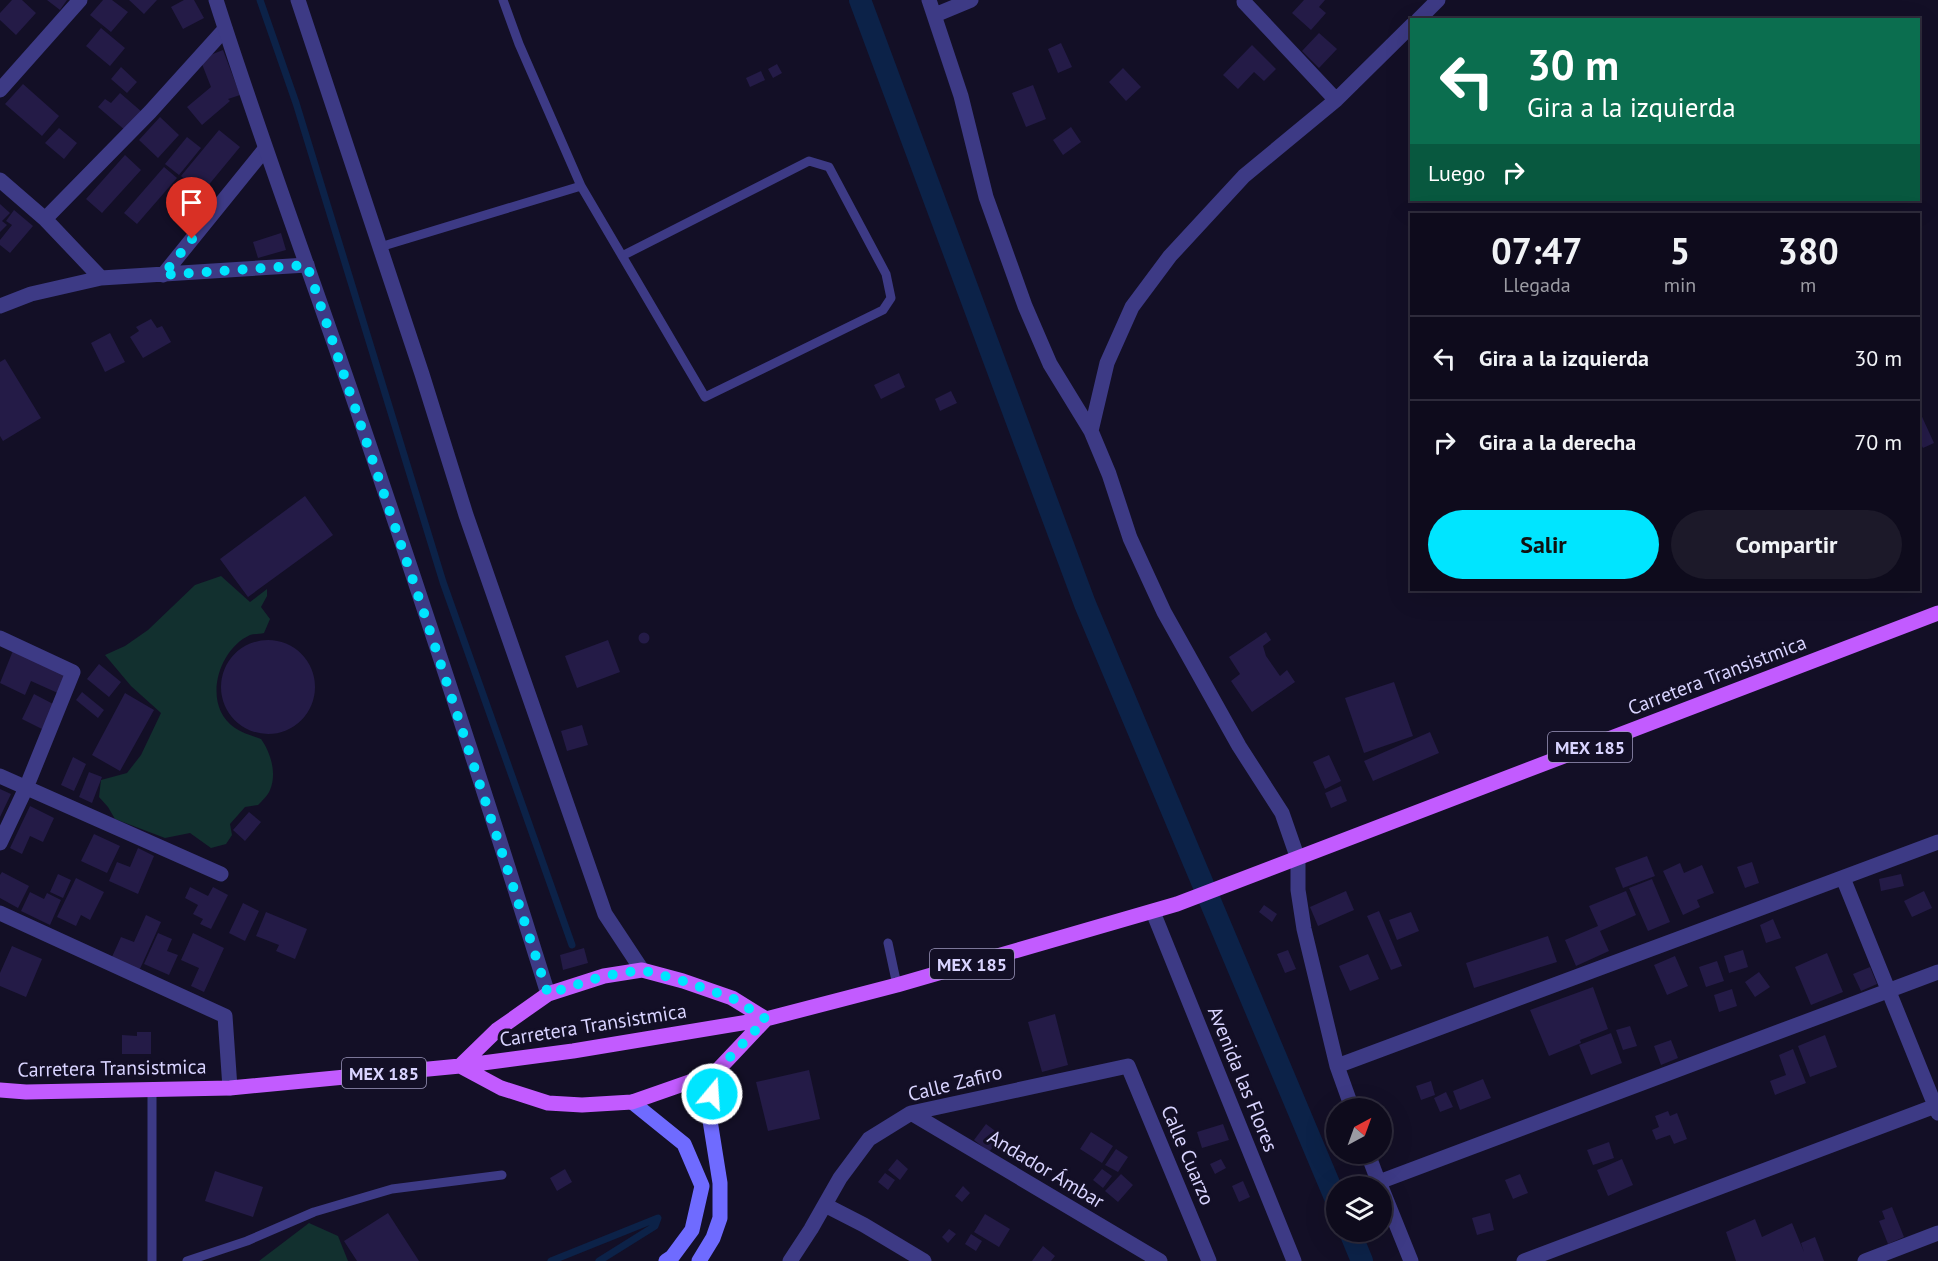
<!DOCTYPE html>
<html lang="es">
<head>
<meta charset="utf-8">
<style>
	:root { --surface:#0e0b1c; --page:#1c1929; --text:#f1f3f6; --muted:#9b9ba3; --line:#2e2b3b; --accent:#00e5ff }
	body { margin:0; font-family:"PT Sans",sans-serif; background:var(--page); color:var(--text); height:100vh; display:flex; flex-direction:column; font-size:22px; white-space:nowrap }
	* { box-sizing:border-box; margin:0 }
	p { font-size:20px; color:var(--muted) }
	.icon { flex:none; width:33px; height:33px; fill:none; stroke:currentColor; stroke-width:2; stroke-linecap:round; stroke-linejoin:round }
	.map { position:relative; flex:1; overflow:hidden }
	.side { position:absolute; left:1410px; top:213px; width:510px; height:378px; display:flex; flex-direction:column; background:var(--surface); border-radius:0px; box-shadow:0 6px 24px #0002,0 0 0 2px var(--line) }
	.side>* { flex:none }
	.top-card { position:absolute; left:1410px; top:18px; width:510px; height:183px; border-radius:0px; box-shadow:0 6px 24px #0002,0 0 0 2px var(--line); background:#0b6e4f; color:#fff; overflow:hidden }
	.needle { width:39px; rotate:41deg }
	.fabs { position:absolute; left:1326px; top:1098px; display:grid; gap:12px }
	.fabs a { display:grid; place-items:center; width:66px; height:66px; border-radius:50%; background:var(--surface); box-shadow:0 6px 24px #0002,0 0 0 2px var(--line); font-size:30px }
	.pin { position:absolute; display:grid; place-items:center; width:51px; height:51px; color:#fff; margin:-62px -26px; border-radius:50% 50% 50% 0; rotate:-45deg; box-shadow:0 0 6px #0007 }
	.pin .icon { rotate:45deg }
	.me { position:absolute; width:66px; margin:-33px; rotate:18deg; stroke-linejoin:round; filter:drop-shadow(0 0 4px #0008) }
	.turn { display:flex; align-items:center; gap:21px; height:126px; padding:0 18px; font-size:27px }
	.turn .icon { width:78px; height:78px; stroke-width:2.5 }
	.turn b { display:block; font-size:42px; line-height:51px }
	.then { display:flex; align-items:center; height:57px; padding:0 18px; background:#0003; gap:12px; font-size:22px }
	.eta { display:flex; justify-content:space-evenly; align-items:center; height:102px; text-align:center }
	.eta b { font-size:36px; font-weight:700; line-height:42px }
	.button { display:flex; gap:12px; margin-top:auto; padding:12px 18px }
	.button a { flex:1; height:69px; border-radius:36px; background:var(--accent); color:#111; font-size:24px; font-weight:700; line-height:69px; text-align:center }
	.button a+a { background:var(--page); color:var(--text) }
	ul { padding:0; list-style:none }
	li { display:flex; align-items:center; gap:18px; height:84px; padding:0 18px; border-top:2px solid var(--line) }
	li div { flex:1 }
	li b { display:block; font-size:22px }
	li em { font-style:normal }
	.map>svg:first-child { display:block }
	.green { fill:#12302f }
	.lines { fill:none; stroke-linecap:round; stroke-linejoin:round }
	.stream { stroke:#0c2248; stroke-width:7 }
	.canal { stroke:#0c2248; stroke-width:22 }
	.building { fill:#241b47 }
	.service { stroke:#3d3a85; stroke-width:9 }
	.minor { stroke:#3d3a85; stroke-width:15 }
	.tertiary { stroke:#3d3a85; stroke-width:15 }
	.secondary { stroke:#6f6bff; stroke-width:15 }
	.primary { stroke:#c25bff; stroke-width:15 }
	.route { stroke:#00e5ff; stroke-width:10; stroke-dasharray:0 18 }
	.labels { text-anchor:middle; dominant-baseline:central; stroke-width:6; stroke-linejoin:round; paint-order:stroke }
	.shield { fill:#130f26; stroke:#9e99be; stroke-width:1.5 }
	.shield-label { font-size:18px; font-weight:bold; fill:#d9d4ff }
	.street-label { font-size:20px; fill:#d9d4ff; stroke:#130f26 }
</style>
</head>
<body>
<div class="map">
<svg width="1938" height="1261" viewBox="0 0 1938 1261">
	<rect width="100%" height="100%" fill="#130f26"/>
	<path class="green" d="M221 576 250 602 267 589V596L261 607 270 619 264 633C260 634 254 634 250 635 217 650 202 706 235 728 242 733 253 736 261 739 271 753 277 774 270 790 268 795 262 801 258 805L245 807 230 824 232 835 226 844 211 848 190 833 165 838 115 819 108 807 99 797 101 780 127 773 141 755 161 713 131 686 105 655 125 646 148 630 195 585Z
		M309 1223 338 1236 348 1261H259Z"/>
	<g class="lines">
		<path class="stream" d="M260 0 296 103 443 582 572 945
			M551 1261 658 1218 655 1226 599 1261"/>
		<path class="canal" d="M860 0 1085 604 1336 1200
			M1350 1232 1362 1261"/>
	</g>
	<path class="building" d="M12 0H22L36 13 16 35 0 20V13Z
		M47 0H67L60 10Z
		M103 0H112L128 12 111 32 90 15Z
		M129 0H157L144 14Z
		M184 0H194L204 18 183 29 171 7Z
		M1304 0H1325L1319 7 1326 13 1311 30 1292 13Z
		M101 28 125 48 110 66 86 46Z
		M1319 33 1337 49 1319 68 1302 51Z
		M1061 43 1072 67 1058 73 1048 49Z
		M1252 45 1276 69 1264 81 1254 72 1238 89 1223 75Z
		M223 50 240 95 228 99 230 101 202 125 187 107 211 87 200 59Z
		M777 64 782 73 773 78 768 69Z
		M121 67 137 82 127 93 111 79Z
		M1123 68 1141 87 1126 101 1109 82Z
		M761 71 765 80 750 87 746 78Z
		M23 84 59 116 42 136 5 104Z
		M1033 85 1046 119 1026 127 1012 93Z
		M120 93 142 112 126 131 98 107 105 99 111 103Z
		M160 117 179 135 158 158 139 140Z
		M1071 127 1081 142 1063 155 1053 140Z
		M59 128 77 143 64 159 45 143Z
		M219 130 240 147 202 193 181 176Z
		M187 137 201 148 179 175 165 164Z
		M125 155 141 170 102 213 86 199Z
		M164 167 177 178 137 224 124 213Z
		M0 204 10 213 2 221 7 225 0 232Z
		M14 210 33 226 10 253 0 245V240L12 225 6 221Z
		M281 233 286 250 258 258 253 242Z
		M151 319 157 328 162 326 171 342 143 358 130 337 139 331 136 327Z
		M110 333 125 362 105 372 91 343Z
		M5 359 41 418 3 441 0 436V362Z
		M899 373 905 387 881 399 874 385Z
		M951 391 957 403 940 411 935 399Z
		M1918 408 1934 443 1923 448 1918 439Z
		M305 496 333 535 248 597 220 559Z
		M1266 632 1271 640 1263 646 1266 656 1280 676 1287 670 1295 682 1252 712 1231 681 1240 674 1229 657Z
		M638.5 638a5.5 5.5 0 1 1 11 0a5.5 5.5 0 1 1-11 0Z
		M221 687a47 47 0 1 1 94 0a47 47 0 1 1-94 0Z
		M608 640 620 672 577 688 565 656Z
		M14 648 70 673 60 694 31 681 25 695 0 683Z
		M99 664 121 682 109 697 87 679Z
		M1394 682 1413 736 1364 753 1345 698Z
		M82 692 104 710 98 718 76 700Z
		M125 693 154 710 120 771 92 755Z
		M34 694 55 705 42 729 22 719Z
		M582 725 588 745 567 751 561 731Z
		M1430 732 1439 753 1373 781 1364 761Z
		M1329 755 1341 781 1325 789 1313 762Z
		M73 757 86 764 74 791 61 785Z
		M89 772 102 777 92 803 79 797Z
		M1341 786 1347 801 1331 808 1325 793Z
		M0 789 11 794 0 817Z
		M30 806 54 818 43 842 30 836 22 854 10 848Z
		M249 812 261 822 245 841 233 830Z
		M94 834 120 846 107 873 81 861Z
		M138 848 154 856 138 894 109 881 117 862 130 867Z
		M1647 856 1655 876 1623 888 1615 868Z
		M1752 862 1759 883 1745 888 1737 867Z
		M1680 863 1684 873 1702 865 1714 893 1697 900 1700 907 1683 915 1663 871Z
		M2 872 29 886 18 908 0 898V875Z
		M58 874 71 880 63 898 50 892Z
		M1901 874 1904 886 1881 891 1879 879Z
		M76 878 104 892 90 920 81 915 76 926 57 917Z
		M1652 879 1670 922 1648 931 1629 888Z
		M190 887 208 896 213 887 228 895 211 929 200 924 203 919 193 914 198 905 185 898Z
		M1346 891 1354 910 1318 926 1310 907Z
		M1626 891 1636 915 1600 931 1609 951 1576 966 1565 940 1598 926 1589 906Z
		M1924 891 1932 908 1912 917 1904 901Z
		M30 892 44 899 47 893 61 900 50 925 21 911Z
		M243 903 259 911 245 941 229 933Z
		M1264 905 1277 914 1272 922 1259 912Z
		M1379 911 1402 966 1391 970 1367 916Z
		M266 912 307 929 295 959 276 951 279 945 256 936Z
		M1411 912 1419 931 1397 940 1389 920Z
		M146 915 161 922 139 971 111 959 121 937 134 942Z
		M1773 919 1781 938 1766 943 1760 925Z
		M158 933 172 939 167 951 178 955 169 975 144 964Z
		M193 933 224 948 204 992 191 986 199 968 181 960Z
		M1548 936 1557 962 1474 988 1466 963Z
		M12 946 42 959 26 997 0 986V973Z
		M584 948 588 963 563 970 560 955Z
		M1288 950 1296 969 1285 973 1277 954Z
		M1743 950 1748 967 1729 973 1724 956Z
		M1827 953 1843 992 1811 1005 1795 967Z
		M1368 954 1379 979 1350 991 1339 966Z
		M1675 956 1688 986 1667 995 1654 965Z
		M1717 961 1724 981 1706 987 1699 967Z
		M1870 967 1877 984 1861 991 1853 974Z
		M1759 972 1770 987 1755 997 1745 982Z
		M1593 987 1608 1029 1580 1040 1581 1043 1549 1056 1530 1010Z
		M1732 989 1737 1006 1719 1012 1714 995Z
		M1055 1014 1068 1065 1042 1072 1028 1022Z
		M1630 1026 1637 1046 1623 1050 1616 1030Z
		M137 1032H151V1054H122V1035L137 1036Z
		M1611 1033 1622 1063 1591 1075 1579 1045Z
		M1825 1035 1837 1067 1810 1077 1798 1046Z
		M1671 1040 1678 1058 1661 1065 1654 1046Z
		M1793 1049 1806 1083 1775 1095 1770 1081 1786 1075 1779 1055Z
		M809 1070 820 1119 768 1131 756 1082Z
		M1483 1079 1491 1098 1460 1110 1453 1091Z
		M1431 1081 1435 1095 1421 1100 1416 1086Z
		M1446 1092 1453 1107 1440 1112 1434 1098Z
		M1668 1111 1670 1116 1677 1113 1687 1139 1674 1144 1670 1135 1656 1140 1652 1130 1659 1127 1655 1116Z
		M986 1124 1002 1136 989 1152 974 1140Z
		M1223 1124 1229 1140 1202 1148 1197 1132Z
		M1091 1132 1113 1146 1102 1163 1080 1149Z
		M1609 1142 1614 1158 1593 1165 1587 1150Z
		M1116 1149 1128 1157 1118 1172 1105 1165Z
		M897 1159 908 1169 900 1180 888 1170Z
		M1221 1159 1226 1168 1215 1174 1210 1164Z
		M1622 1159 1633 1185 1608 1196 1597 1170Z
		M565 1169 572 1182 557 1191 550 1178Z
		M1102 1169 1112 1176 1103 1188 1093 1180Z
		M215 1171 263 1187 253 1217 205 1201Z
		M885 1173 895 1180 888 1190 878 1182Z
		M1121 1174 1133 1185 1118 1202 1105 1191Z
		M1520 1174 1528 1193 1513 1199 1505 1180Z
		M1243 1181 1250 1197 1239 1202 1232 1186Z
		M963 1186 970 1193 962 1202 955 1196Z
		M1892 1207 1904 1237 1888 1244 1879 1221 1885 1219 1882 1211Z
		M388 1213 419 1261H357L344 1241Z
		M1490 1213 1494 1230 1477 1235 1472 1218Z
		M985 1214 1010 1229 999 1247 974 1232Z
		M1755 1219 1762 1237 1792 1223 1804 1252 1801 1243 1815 1237 1824 1261H1736L1726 1232Z
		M949 1229 956 1234 948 1243 942 1237Z
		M971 1234 982 1241 976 1251 965 1244Z
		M1043 1246 1055 1256 1051 1261H1032Z"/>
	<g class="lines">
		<path class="service" d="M503 0 519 44 581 186 705 397 883 310 891 298 886 274 829 167 809 161 622 256
			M380 247 581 186
			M888 943 897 985
			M152 1261V1089
			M187 1261 247 1241 314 1212 392 1189 502 1175"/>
		<path class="minor" d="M929 0 961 96 986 197 1025 306 1050 364 1091 431 1109 474 1130 538 1164 612 1239 746 1282 813 1298 859V890L1304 929 1337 1066 1352 1108
			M1244 2 1336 100
			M935 15 971 0
			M1418 20 1438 0
			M0 90 80 0
			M0 180 45 219 101 278
			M45 219 150 112 225 29
			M163 275 265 149
			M0 306 31 294 101 278 307 265
			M1091 431 1107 363 1132 307 1170 256 1244 176 1336 100 1412 25
			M0 638 73 672 26 788 0 843
			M0 776 221 874
			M1843 878 1938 1113
			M1153 912 1294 1261
			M0 913 225 1016 230 1088
			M1337 1066 1938 842
			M911 1113 1160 1261
			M1368 1154 1380 1186
			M1379 1182 1938 972
			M1382 1189 1411 1261
			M825 1205 864 1225 924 1261
			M790 1261 811 1229 840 1178 869 1139 911 1113 1128 1066 1209 1261
			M1524 1261 1938 1105
			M1865 1261 1938 1233"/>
		<path class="tertiary" d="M216 0C261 141 313 279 360 418 425 609 488 801 548 994
			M298 0 422 374 466 515 605 914 642 970"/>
		<path class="secondary" d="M632 1102 684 1144 702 1186 692 1230 672 1257 666 1261
			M699 1261 713 1238 720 1218V1183L709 1114 715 1073"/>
		<path class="primary" d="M642 970 683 981 732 998 766 1019 715 1073 632 1102 582 1105 548 1103 501 1088 460 1066 497 1030 548 994 604 976Z
			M0 1090 26 1092 230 1088 460 1066 573 1051 766 1019 897 985 1177 904 1938 613"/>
	</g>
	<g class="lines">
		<path class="route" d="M192 239 163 275 307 265 427 622 548 994 604 976 642 970 683 981 732 998 766 1019 715 1073 712 1094"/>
	</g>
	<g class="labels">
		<g class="shield">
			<rect x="1548" y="732" width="84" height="30" rx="4.5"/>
			<rect x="930" y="949" width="84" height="30" rx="4.5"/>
			<rect x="342" y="1058" width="84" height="30" rx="4.5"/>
		</g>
		<g class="shield-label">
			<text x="1590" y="747">MEX 185</text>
			<text x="972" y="964">MEX 185</text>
			<text x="384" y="1073">MEX 185</text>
		</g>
		<g class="street-label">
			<text transform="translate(1717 675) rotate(-21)">Carretera Transistmica</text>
			<text transform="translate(593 1025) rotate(-9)">Carretera Transistmica</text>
			<text transform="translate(112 1068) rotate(-1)">Carretera Transistmica</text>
			<text transform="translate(1243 1079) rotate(68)">Avenida las Flores</text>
			<text transform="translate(955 1083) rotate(-14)">Calle Zafiro</text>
			<text transform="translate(1188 1155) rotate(67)">Calle Cuarzo</text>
			<text transform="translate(1046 1169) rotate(31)">Andador Ámbar</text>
		</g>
	</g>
</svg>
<div class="fabs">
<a><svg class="needle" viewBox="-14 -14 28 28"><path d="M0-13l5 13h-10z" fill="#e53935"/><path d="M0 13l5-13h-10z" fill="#9b9ba3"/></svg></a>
<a><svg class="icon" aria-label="layers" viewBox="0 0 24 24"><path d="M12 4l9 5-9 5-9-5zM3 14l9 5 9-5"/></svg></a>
</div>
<div class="pin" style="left:192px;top:239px;background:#d93025"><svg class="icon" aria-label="arrive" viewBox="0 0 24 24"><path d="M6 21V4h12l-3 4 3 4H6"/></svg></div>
<svg class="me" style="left:712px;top:1094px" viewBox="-20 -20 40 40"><circle r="17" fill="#00e5ff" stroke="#fff" stroke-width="3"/><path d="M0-11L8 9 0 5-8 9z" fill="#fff"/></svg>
<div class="top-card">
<div class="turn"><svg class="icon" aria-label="left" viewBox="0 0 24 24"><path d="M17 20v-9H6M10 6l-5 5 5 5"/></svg><div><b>30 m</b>Gira a la izquierda</div></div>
<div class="then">Luego<svg class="icon" aria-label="right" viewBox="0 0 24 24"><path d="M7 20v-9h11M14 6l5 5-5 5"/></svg></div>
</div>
<section class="side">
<div class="eta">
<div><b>07:47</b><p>Llegada</p></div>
<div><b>5</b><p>min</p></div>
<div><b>380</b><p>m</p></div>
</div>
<ul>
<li><svg class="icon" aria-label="left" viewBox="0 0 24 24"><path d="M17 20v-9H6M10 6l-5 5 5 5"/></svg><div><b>Gira a la izquierda</b></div><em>30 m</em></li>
<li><svg class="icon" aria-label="right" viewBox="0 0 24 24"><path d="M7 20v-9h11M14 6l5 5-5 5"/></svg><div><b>Gira a la derecha</b></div><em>70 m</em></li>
</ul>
<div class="button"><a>Salir</a><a>Compartir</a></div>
</section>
</div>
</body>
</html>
